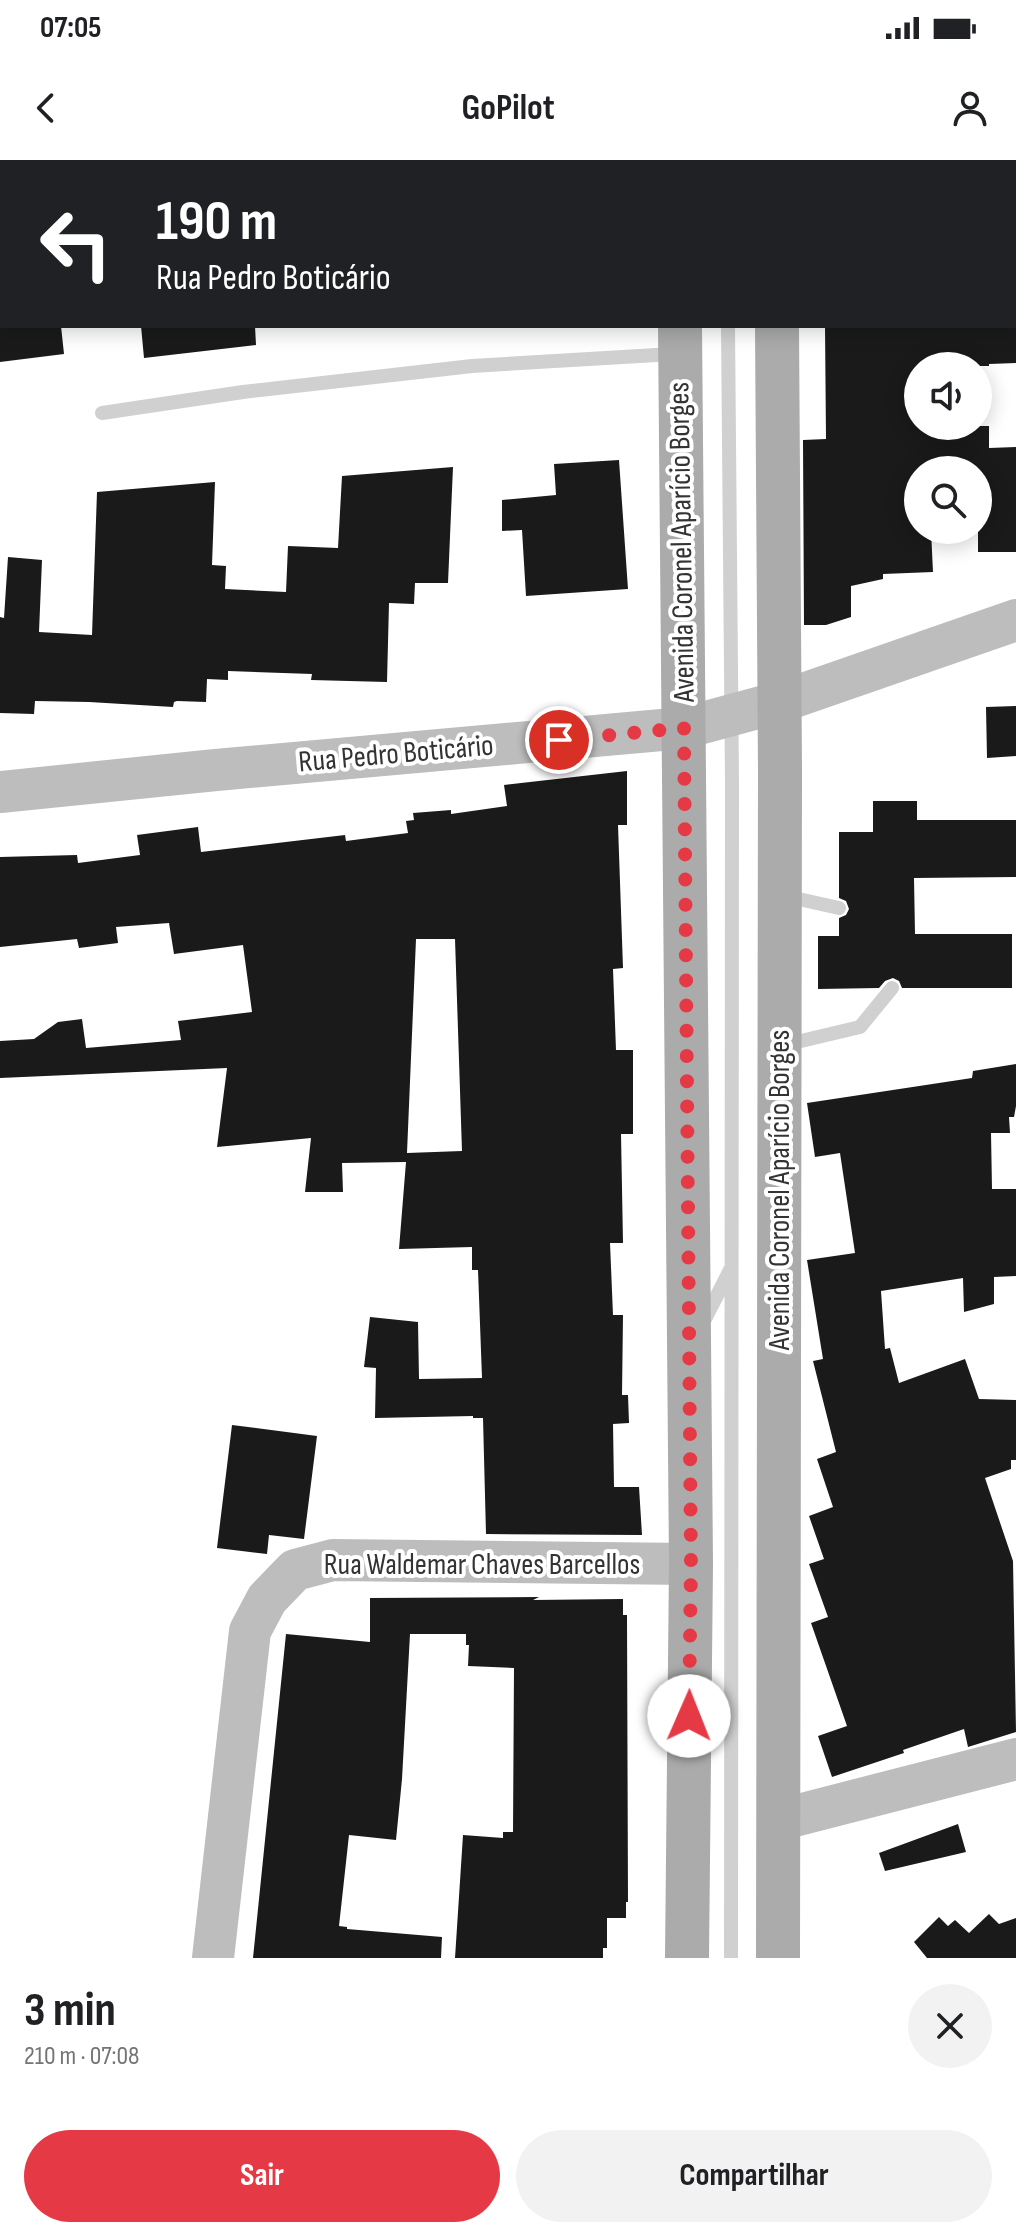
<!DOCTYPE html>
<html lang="pt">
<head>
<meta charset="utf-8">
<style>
	:root { --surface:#fff; --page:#f2f2f2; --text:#202124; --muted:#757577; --accent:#e63946 }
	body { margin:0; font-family:"Sofia Sans Condensed",sans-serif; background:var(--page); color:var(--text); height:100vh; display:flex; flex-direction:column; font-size:30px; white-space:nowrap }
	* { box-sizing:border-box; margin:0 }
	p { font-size:26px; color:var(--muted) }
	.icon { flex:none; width:44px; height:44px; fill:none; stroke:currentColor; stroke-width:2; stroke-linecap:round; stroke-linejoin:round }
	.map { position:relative; height:1798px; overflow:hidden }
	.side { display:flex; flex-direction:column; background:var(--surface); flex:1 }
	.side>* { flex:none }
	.guide { position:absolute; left:0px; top:0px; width:1016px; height:168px; box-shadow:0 4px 20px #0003; background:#202124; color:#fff; overflow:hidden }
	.fabs { position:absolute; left:904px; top:192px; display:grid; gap:16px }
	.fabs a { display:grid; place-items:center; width:88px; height:88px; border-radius:50%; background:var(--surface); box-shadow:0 4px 20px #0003; font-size:40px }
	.pin { position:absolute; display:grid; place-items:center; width:68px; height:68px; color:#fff; margin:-34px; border:4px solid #fff; border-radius:50%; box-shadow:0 2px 8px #0007 }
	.me { position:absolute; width:88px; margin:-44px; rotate:1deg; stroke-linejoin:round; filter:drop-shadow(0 0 6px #0008) }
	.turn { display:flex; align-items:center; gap:28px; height:168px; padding:0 24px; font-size:36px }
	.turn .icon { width:104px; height:104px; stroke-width:2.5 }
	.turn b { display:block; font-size:56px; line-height:68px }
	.round { display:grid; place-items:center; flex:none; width:84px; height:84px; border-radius:42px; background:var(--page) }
	.headline { display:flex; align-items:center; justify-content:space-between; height:136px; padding:0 24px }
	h1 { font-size:48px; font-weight:700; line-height:60px }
	.button { display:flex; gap:16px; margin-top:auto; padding:16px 24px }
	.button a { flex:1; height:92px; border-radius:48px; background:var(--accent); color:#fff; font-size:32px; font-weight:700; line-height:92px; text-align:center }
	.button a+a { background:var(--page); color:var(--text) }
	.status { display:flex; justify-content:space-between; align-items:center; height:56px; padding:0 40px; background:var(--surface); direction:ltr }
	.status svg { height:22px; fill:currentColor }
	header { display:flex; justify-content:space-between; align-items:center; height:104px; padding:0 24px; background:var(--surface); font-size:36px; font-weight:700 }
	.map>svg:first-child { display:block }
	.building { fill:#1a1a1a; fill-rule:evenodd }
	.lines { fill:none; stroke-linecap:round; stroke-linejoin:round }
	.lane { stroke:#d0d0d0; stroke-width:14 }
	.street { stroke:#d0d0d0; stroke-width:30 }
	.secondary { stroke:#bdbdbd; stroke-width:42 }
	.primary { stroke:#ababab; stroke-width:44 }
	.route { stroke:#e63946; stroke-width:14; stroke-dasharray:0 25.2 }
	.labels { text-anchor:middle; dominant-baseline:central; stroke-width:8; stroke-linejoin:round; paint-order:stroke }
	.street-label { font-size:30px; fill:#333; stroke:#fff }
</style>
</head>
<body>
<div class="status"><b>07:05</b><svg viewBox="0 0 49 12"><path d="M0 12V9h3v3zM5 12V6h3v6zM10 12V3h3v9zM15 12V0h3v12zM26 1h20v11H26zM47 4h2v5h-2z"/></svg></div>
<header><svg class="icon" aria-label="back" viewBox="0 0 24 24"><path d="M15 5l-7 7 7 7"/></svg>GoPilot<svg class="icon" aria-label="person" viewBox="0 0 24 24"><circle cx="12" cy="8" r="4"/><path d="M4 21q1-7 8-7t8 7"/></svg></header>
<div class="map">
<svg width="1016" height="1798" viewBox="0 0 1016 1798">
	<rect width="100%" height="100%" fill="#fff"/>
	<path class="building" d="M0 166H61L64 194 0 202Z
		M141 166H255L256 185 144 198Z
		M825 166H1016V203L989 204V206H918V266H989V288L1016 287V392H978V310H918V370H931L933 412 883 414V419L851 426V457L826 465H804L803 280 826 279Z
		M619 300 628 429 526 436 522 370 502 371V340L556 335 554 304Z
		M453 307 448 423H415L414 444 389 443 387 522 311 520 312 514 228 511V520L207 519 206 542 177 541 174 542 173 547 89 542 35 541 34 554 0 553V457L4 458 8 397 42 400 39 472 92 475 97 332 215 322 212 405 226 406 225 429 286 432 288 386 338 388 342 316Z
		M1016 546V596L987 598 986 547Z
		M627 611V665H618L623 808 613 809 616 890H633V974H621L623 1083H610L613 1155H623L622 1235H628L629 1263 613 1264 614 1327H639L642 1375 486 1374 483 1258H473V1256L375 1258 376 1208 364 1207 370 1157 418 1162 419 1219 482 1218 478 1110H472V1087L399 1089 406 1002 342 1003 343 1032H305L311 978 217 987 227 908 0 918V881L34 879 58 862 82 859 86 888 181 880 178 861 252 852 243 785 174 794 169 763 116 767 118 783 79 788 77 779 0 787V697L77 695 78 703 140 695 137 675 198 667 201 692 345 675 346 681 408 673 406 661 414 660 413 653 451 650V654L507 646 504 625ZM416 779H455L462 991 407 993Z
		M873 641H917V660H1016V717L914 718 915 774H1012V828H902L899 821 893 818 885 821 879 828 818 829V776H839V758L846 755 849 749 846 741 839 738V672H873Z
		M1016 904V946L1014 957H1009L1010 973H991L992 1029H1016V1116L994 1117V1144L964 1152 963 1118 881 1131 885 1189 890 1188 899 1223 965 1199 979 1239 1016 1240V1300H1011V1309L985 1318 1013 1401 1016 1572 968 1587 964 1569 903 1590 904 1593 832 1617 818 1576 847 1566 811 1463 828 1457 809 1404 824 1399 809 1356 833 1347 817 1299 836 1292 813 1201 823 1199 807 1100 855 1093 840 993 815 997 807 943 972 918 973 911Z
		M232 1265 317 1276 304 1379 269 1375 267 1394 217 1388Z
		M539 1437 533 1440 623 1439V1455H627L628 1742H626V1758H607V1788H603V1798H455L463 1675 503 1678V1672H513L514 1508 468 1506 469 1485H466V1474H410L402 1619 396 1680 349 1675 339 1766 347 1767V1769L442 1777 441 1798H253L286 1474 370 1482V1438Z
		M958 1664 966 1692 885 1711 879 1693Z
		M989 1754 999 1764 1016 1758V1798H927L914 1782 939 1757 948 1766 955 1760 969 1773Z"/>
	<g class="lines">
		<path class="lane" d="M727 0V2
			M728 166 732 624 731 1798
			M102 253 243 232 472 206 674 194
			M785 736 839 748
			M784 885 860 867 892 828
			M703 1163 730 1110"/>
		<path class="street" d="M13 2V0
			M522 2 539 0
			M0 66H2"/>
		<path class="secondary" d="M0 632 216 610 684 568 780 542 1016 460
			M779 1660 1016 1599
			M213 1798 250 1471 267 1439 295 1410 333 1400 691 1404"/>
		<path class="primary" d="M679 0V2
			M775 0V2
			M680 166 691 1404 687 1798
			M777 166 780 613 778 1798"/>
	</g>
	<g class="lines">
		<path class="route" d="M559 580 684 568 691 1404 689 1556"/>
	</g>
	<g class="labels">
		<g class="street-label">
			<text transform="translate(682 382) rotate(-91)">Avenida Coronel Aparício Borges</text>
			<text transform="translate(396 594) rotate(-5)">Rua Pedro Boticário</text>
			<text transform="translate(780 1030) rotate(-90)">Avenida Coronel Aparício Borges</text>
			<text x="482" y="1405">Rua Waldemar Chaves Barcellos</text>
		</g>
	</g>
</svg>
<div class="fabs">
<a><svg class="icon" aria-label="sound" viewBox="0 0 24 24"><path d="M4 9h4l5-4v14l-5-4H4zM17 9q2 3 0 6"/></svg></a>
<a><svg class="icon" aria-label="search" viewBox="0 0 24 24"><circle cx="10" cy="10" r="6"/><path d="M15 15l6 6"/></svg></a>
</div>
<div class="pin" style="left:559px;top:580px;background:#d93025"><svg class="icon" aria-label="arrive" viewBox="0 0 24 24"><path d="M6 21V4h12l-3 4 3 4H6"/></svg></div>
<svg class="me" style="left:689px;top:1556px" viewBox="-20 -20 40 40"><circle r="19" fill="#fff"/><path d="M0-13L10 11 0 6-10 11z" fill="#e63946"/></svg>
<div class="guide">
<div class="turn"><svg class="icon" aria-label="left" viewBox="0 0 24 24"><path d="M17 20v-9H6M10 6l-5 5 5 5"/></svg><div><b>190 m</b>Rua Pedro Boticário</div></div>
</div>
</div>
<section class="side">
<div class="headline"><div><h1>3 min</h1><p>210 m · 07:08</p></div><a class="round"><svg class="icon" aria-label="close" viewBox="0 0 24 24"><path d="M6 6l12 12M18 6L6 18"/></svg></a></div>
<div class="button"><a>Sair</a><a>Compartilhar</a></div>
</section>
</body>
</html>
